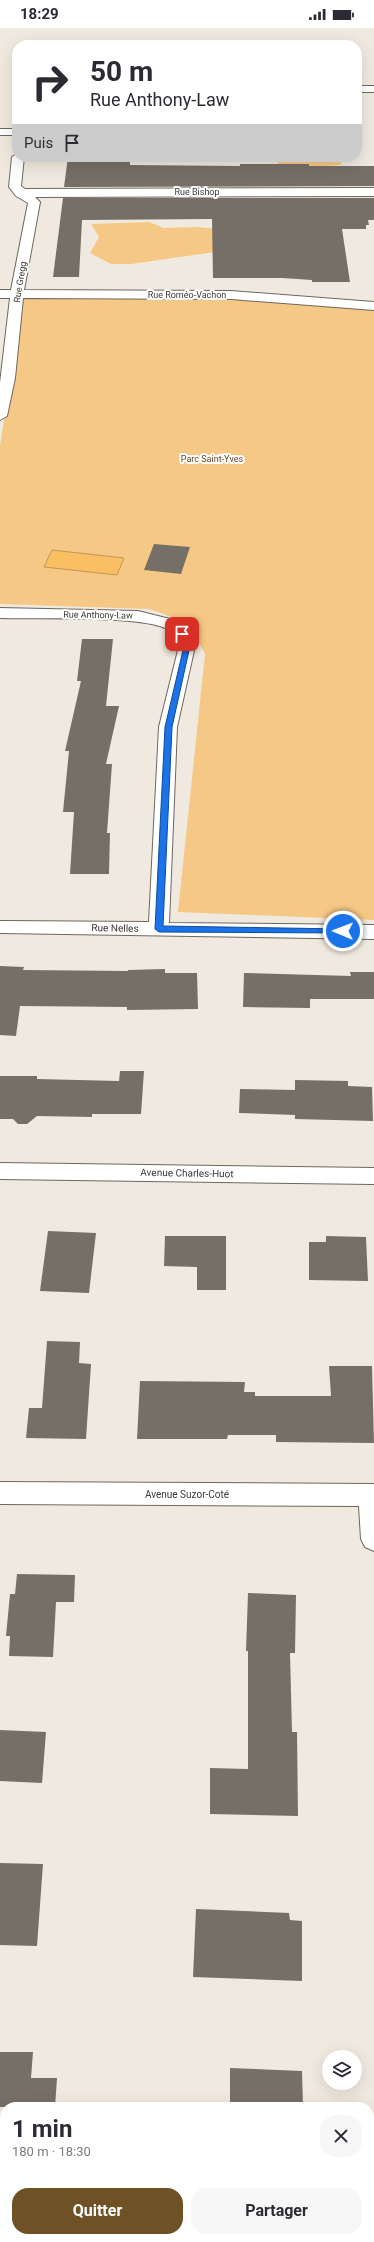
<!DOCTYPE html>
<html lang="fr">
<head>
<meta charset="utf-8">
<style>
	:root { --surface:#fff; --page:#f7f7f7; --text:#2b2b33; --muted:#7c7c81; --accent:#6e5124 }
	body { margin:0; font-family:Roboto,sans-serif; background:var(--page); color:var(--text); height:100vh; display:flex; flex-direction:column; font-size:15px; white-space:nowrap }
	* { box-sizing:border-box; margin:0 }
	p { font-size:13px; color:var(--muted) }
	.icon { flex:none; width:22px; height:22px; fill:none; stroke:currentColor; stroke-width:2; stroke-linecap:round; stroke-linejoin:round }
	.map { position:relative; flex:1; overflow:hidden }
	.panel { position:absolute; left:0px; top:2074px; width:374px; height:140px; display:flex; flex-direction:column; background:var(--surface); border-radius:16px 16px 0 0; box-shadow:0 4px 16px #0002 }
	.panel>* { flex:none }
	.guide { position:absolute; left:12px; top:12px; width:350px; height:122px; border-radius:16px; box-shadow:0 4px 16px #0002; background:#fff; color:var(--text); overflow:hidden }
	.buttons { position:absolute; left:322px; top:2022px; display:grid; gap:8px }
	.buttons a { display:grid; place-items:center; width:40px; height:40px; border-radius:50%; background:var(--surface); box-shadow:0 4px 16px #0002; font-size:20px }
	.pin { position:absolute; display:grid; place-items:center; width:34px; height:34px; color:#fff; margin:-17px; border-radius:8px; box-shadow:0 2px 6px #0006 }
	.me { position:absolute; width:44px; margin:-22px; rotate:271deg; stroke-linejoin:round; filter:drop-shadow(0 0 3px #0008) }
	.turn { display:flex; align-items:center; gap:14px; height:84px; padding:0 12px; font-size:18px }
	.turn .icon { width:52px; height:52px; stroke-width:2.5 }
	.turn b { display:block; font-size:28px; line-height:34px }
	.then { display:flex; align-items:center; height:38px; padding:0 12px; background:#0003; gap:8px; font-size:15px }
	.round { display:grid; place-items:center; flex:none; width:42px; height:42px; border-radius:16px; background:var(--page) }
	.head { display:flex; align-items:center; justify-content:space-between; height:68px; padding:0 12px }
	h1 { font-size:24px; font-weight:700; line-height:30px }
	.button { display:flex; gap:8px; margin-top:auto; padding:8px 12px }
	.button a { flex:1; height:46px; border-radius:16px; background:var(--accent); color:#fff; font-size:16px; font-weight:700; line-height:46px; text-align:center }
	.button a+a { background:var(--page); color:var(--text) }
	.status { display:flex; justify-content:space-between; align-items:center; height:28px; padding:0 20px; background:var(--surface); direction:ltr }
	.status svg { height:11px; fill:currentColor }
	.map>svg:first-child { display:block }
	.green { fill:#f6c885 }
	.water { fill:#fabe63; stroke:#c19655 }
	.building { fill:#766f67 }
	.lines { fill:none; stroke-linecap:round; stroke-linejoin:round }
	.minor-casing { stroke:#6d675e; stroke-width:2 }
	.minor { fill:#fff; fill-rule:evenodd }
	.route { fill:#1a73e8; stroke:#114b97 }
	.labels { text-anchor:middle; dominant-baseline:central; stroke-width:4; stroke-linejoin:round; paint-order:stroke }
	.far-street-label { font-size:9px; fill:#3b3835; stroke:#fff }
	.far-park-label { font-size:9px; fill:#604722; stroke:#fff }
	.street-label { font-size:10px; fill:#3b3835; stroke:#fff }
</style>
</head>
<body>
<div class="status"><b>18:29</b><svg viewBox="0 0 49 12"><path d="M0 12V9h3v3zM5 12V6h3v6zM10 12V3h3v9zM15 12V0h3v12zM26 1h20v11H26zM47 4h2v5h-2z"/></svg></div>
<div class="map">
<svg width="374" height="2214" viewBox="0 0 374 2214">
	<rect width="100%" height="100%" fill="#f0e9df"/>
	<path class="green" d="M273 129H344L340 137 291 141 279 136Z
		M149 194 164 200 197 199 219 201 215 224 131 236H111L90 225 99 209 91 196Z
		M23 267 210 268 374 282V892L178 884 205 626 189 595 149 581 0 576V418Z"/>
	<path class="water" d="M52 522 124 530 117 547 44 539Z"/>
	<path class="building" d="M68 129H130V137L240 138V136H309V138H374V158L64 159Z
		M63 170H374V192H368L369 197H366V201H342L350 254H312V252L282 250H213L212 191 82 192 79 249H53Z
		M154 516 190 519 181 546 144 542Z
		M82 611H113L106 678H119L106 736H112L107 805H110L109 846H70L74 784H63L69 723H65L81 653H77Z
		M0 938 24 939 23 942 128 943V942L165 941V945H197L198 981 127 982V979L20 978 16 1008 0 1007Z
		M350 944H374V971H310V980L243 979 244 945 351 948Z
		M120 1043H144L141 1086H92V1089L37 1088 27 1096H18L13 1091H0V1048H37V1051L119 1053Z
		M295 1052 348 1053V1058L372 1059 373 1093 295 1091V1087L239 1085 240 1061 295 1062Z
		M48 1203 96 1205 89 1265 40 1263Z
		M165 1208H226V1262H197V1239L164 1238Z
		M326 1208 366 1209 368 1253 309 1252V1214H326Z
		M47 1313 80 1314 79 1335 91 1336 86 1411 26 1410 29 1380H42Z
		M329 1338H372L374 1415 276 1414V1407H228L227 1411H137L140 1353 245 1354 244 1364H255V1368H331Z
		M17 1546 75 1547 74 1574H56L53 1629 9 1628 10 1608H6L10 1566H15Z
		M248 1565 296 1567 295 1625H290L292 1704H297L298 1788 210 1786V1740L248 1741V1623H246Z
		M0 1702 46 1704 42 1755 0 1753Z
		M0 1835 43 1836 37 1918 0 1917Z
		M196 1881 289 1885 290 1892 302 1893V1953L193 1949Z
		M0 2024H33L31 2050H57L55 2079H0Z
		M230 2040 302 2043 303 2079H230Z"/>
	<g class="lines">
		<g class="minor-casing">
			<path id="minor" d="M357 58H374V64H357Z
				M0 101H17V107H0Z
				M17 126V129H24L21 158 25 161 374 160V168L35 169 40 174 24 262 231 263 374 274V282L231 271 23 270 15 350 7 388 0 392V355L10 270H0V262H11L28 175 16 168 9 159 12 129Z
				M0 580 138 583 178 593 188 602 195 618 177 699 169 895 374 897V911L0 905V893L149 894 159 699 179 618C176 611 173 605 167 601 143 587 33 591 0 590Z
				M0 1135 374 1140V1156L0 1151Z
				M0 1454 374 1456V1523L365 1519 361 1511 359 1478 0 1476Z"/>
		</g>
		<use href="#minor" class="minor"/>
	</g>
	<path class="route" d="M179 605H184L190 618 172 699 163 898 343 901 347 903 346 905 159 904 155 901 165 699 184 618Z"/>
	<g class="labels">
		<g class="far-street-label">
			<text x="197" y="164">Rue Bishop</text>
			<text transform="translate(20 254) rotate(-81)">Rue Gregg</text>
			<text x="187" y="267">Rue Roméo-Vachon</text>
			<text transform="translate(98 587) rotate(1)">Rue Anthony-Law</text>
		</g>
		<g class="far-park-label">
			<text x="212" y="431">Parc Saint-Yves</text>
		</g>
		<g class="street-label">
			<text transform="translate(115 900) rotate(1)">Rue Nelles</text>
			<text transform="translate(187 1145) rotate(1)">Avenue Charles-Huot</text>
			<text x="187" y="1466">Avenue Suzor-Coté</text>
		</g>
	</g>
</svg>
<div class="buttons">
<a><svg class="icon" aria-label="layers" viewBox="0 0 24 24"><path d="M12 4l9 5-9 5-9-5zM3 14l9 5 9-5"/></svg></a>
</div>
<div class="pin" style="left:182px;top:606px;background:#d93025"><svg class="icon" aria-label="arrive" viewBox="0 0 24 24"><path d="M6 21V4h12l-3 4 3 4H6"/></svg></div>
<svg class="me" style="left:343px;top:903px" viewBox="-20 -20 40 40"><circle r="17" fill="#1a73e8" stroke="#fff" stroke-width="3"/><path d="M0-11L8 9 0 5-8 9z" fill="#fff"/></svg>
<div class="guide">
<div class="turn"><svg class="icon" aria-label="right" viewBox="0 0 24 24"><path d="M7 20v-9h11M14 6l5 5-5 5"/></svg><div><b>50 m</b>Rue Anthony-Law</div></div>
<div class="then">Puis<svg class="icon" aria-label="arrive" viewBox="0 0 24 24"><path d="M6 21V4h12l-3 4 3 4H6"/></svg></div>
</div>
<section class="panel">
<div class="head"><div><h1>1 min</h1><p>180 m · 18:30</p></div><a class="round"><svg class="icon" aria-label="close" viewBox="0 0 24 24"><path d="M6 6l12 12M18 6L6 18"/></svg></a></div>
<div class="button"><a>Quitter</a><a>Partager</a></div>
</section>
</div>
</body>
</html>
